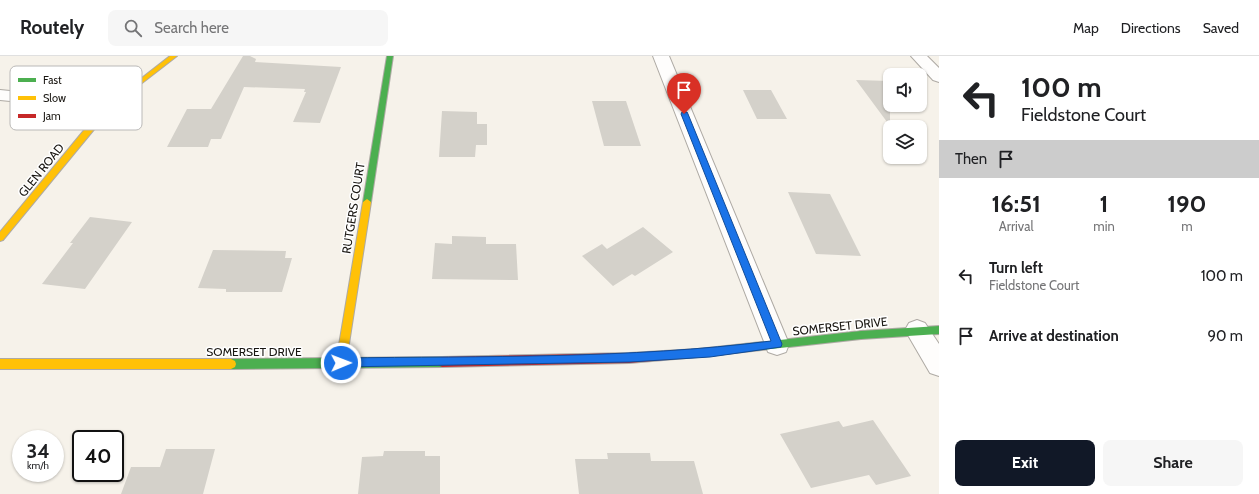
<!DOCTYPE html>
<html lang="en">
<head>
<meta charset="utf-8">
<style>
	:root { --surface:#fff; --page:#f6f6f6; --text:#202124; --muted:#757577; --line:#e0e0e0; --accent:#111827 }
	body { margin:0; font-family:Cabin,sans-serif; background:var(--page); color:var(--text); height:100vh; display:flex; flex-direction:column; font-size:15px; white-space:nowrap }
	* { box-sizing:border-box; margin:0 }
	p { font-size:13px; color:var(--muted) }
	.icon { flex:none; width:22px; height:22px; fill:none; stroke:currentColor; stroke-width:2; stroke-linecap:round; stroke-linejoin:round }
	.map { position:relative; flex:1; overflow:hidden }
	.details { display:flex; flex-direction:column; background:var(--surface); width:320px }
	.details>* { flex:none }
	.guide { background:#fff; color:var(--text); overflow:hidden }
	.tools { position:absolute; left:883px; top:12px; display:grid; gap:8px }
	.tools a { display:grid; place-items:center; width:44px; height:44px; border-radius:8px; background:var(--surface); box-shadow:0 1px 3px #0004; font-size:20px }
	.speed { position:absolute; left:12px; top:374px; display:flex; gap:8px; font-size:20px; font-weight:700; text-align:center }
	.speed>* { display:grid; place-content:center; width:52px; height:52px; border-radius:50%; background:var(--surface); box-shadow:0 1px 3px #0004; line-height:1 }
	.speed small { font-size:10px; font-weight:400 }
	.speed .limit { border:2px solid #111; border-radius:6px; background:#fff; color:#111 }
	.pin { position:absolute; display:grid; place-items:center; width:34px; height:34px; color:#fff; margin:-41px -17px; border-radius:50% 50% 50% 0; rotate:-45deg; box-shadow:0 0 4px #0007 }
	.pin .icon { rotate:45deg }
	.me { position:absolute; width:44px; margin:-22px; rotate:89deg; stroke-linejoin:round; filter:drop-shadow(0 0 3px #0008) }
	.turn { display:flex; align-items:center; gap:14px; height:84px; padding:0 16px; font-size:18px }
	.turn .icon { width:52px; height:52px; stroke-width:2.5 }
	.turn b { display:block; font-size:28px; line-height:34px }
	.then { display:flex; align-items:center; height:38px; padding:0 16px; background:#0003; gap:8px; font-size:15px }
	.eta { display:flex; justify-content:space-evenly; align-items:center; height:68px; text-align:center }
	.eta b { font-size:24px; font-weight:700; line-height:28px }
	.cta { display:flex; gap:8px; margin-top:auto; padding:8px 16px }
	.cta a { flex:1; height:46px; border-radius:8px; background:var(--accent); color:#fff; font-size:16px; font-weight:700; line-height:46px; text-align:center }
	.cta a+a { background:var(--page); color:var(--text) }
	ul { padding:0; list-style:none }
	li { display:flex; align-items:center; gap:12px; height:60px; padding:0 16px }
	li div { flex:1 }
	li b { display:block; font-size:15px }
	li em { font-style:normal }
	header { display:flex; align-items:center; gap:24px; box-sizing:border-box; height:56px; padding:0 20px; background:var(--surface); border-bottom:1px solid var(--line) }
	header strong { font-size:19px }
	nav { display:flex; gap:22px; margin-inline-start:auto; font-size:14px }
	.search { width:280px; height:36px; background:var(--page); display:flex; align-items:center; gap:10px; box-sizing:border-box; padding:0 14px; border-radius:8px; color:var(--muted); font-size:15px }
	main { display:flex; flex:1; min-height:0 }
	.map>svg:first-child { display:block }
	.building { fill:#d4d1ca }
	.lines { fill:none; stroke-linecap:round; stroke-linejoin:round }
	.street-casing { stroke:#aeaaa4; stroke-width:2 }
	.fast-casing { stroke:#aeaaa4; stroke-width:2 }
	.slow-casing { stroke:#aeaaa4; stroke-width:2 }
	.jam-casing { stroke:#aeaaa4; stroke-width:2 }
	.street { fill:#fefdfc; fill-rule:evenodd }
	.fast { fill:#4caf50; fill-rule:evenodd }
	.slow { fill:#ffc107; fill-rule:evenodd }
	.jam { fill:#c62828; fill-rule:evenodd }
	.route { fill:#1a73e8; stroke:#114b97 }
	.labels { text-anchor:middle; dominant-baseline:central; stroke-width:3; stroke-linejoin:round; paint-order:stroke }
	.street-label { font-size:12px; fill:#191611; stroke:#fff }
	.key { fill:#fff; stroke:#bab9b8; stroke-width:1 }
	.key-label { font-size:11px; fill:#191611 }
</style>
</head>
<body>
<header>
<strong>Routely</strong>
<div class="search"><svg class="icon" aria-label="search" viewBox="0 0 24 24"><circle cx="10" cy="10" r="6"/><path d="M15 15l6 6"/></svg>Search here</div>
<nav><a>Map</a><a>Directions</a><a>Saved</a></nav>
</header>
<main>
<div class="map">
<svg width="939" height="438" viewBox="0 0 939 438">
	<rect width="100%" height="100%" fill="#f6f2ea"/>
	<path class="building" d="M243 0H250L256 3 255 6 341 11 320 67 293 66 306 36H304L305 33 244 31 221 83H211L208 91H167L187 53H211Z
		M856 24 890 25V70Z
		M743 34H771L787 63H757Z
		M592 45H626L641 90H604Z
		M442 55 477 56V68H487V89H476L475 101H439Z
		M788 136 830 138 861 200 816 198Z
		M90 161 132 166 85 233 42 228 73 187H70Z
		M643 171 673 196 635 220 632 218 613 230 582 200 602 188 607 193Z
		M452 180 486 181V188H516L518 224 432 223 435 187 452 188Z
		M213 194 286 195 285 202H292L282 236H226V233L198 232Z
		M873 364 911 420 876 429 869 419 811 432 780 378 839 365 843 371Z
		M166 393H215L203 438H121L131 411H160Z
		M384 395H425V400H440V438H358L362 401 383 400Z
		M607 397H650L651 405H694L703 438H579L575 403H608Z"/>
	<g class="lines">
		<g class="street-casing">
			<path id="street" d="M653 0H669L789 288 786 296 777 299 768 296 765 288Z
				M911 0H927L939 12V26L933 24Z
				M0 34 112 45 118 46 120 50 118 54 112 55 0 44Z
				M917 264 925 267 939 288V320L930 317 905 274 909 267Z"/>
		</g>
		<g class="fast-casing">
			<path id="fast" d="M387 0H393L371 146 367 149 363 146Z
				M939 270V278L861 283 698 301 694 300 693 297 694 294 698 293 861 275Z
				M442 301 446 303 447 306 446 309 442 311 231 313 227 311 226 308 227 305 231 303Z"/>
		</g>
		<g class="slow-casing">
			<path id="slow" d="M170 0H177L133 34 96 71 3 184 0 185V176L90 67 129 32Z
				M367 143 371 146 346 307 345 310 341 312 337 310 336 307 363 146Z
				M0 303H231L235 305 236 308 235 311 231 313H0Z"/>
		</g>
		<g class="jam-casing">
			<path id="jam" d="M698 293 702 294 703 297 702 300 698 301 629 307 442 311 438 309 437 306 438 303 442 301 629 297Z"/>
		</g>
		<use href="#street" class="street"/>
		<use href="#fast" class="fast"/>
		<use href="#slow" class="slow"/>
		<use href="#jam" class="jam"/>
	</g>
	<path class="route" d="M682 56H687L688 58 782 288 781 291 710 301 630 306 341 311 337 310 336 307 337 304 341 302C484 300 628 303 771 285L681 58Z"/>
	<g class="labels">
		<g class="street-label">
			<text transform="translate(41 114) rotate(-51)">GLEN ROAD</text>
			<text transform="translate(353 152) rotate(-81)">RUTGERS COURT</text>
			<text transform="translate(840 270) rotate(-6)">SOMERSET DRIVE</text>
			<text x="254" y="295">SOMERSET DRIVE</text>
		</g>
	</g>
	<rect x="10" y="10" width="132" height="64" rx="6" class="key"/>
	<rect x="18" y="22" width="18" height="4" fill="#4caf50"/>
	<rect x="18" y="40" width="18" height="4" fill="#ffc107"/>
	<rect x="18" y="58" width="18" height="4" fill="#c62828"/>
	<g class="key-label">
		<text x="43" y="28">Fast</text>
		<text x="43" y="46">Slow</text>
		<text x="43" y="64">Jam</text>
	</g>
</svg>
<div class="tools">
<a><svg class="icon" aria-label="sound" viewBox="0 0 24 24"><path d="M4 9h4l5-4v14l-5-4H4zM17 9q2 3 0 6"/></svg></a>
<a><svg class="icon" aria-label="layers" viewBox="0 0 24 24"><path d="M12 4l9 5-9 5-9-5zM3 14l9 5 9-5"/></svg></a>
</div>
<div class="speed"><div>34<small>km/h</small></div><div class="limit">40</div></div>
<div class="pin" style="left:684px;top:58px;background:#d93025"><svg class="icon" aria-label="arrive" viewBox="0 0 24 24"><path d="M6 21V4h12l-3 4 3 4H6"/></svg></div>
<svg class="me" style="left:341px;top:307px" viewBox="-20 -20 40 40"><circle r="17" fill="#1a73e8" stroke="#fff" stroke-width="3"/><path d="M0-11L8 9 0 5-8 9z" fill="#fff"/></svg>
</div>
<section class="details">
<div class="guide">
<div class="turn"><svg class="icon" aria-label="left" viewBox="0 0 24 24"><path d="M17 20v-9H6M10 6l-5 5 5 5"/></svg><div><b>100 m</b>Fieldstone Court</div></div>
<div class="then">Then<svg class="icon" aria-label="arrive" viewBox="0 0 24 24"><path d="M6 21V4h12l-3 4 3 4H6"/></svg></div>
</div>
<div class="eta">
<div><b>16:51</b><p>Arrival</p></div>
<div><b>1</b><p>min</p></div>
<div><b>190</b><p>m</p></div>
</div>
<ul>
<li><svg class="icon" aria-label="left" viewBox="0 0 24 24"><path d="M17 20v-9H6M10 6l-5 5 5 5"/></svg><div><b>Turn left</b><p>Fieldstone Court</p></div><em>100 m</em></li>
<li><svg class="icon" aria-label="arrive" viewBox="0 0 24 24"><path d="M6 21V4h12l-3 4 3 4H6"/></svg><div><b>Arrive at destination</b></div><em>90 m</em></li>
</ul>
<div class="cta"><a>Exit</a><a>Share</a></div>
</section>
</main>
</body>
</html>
